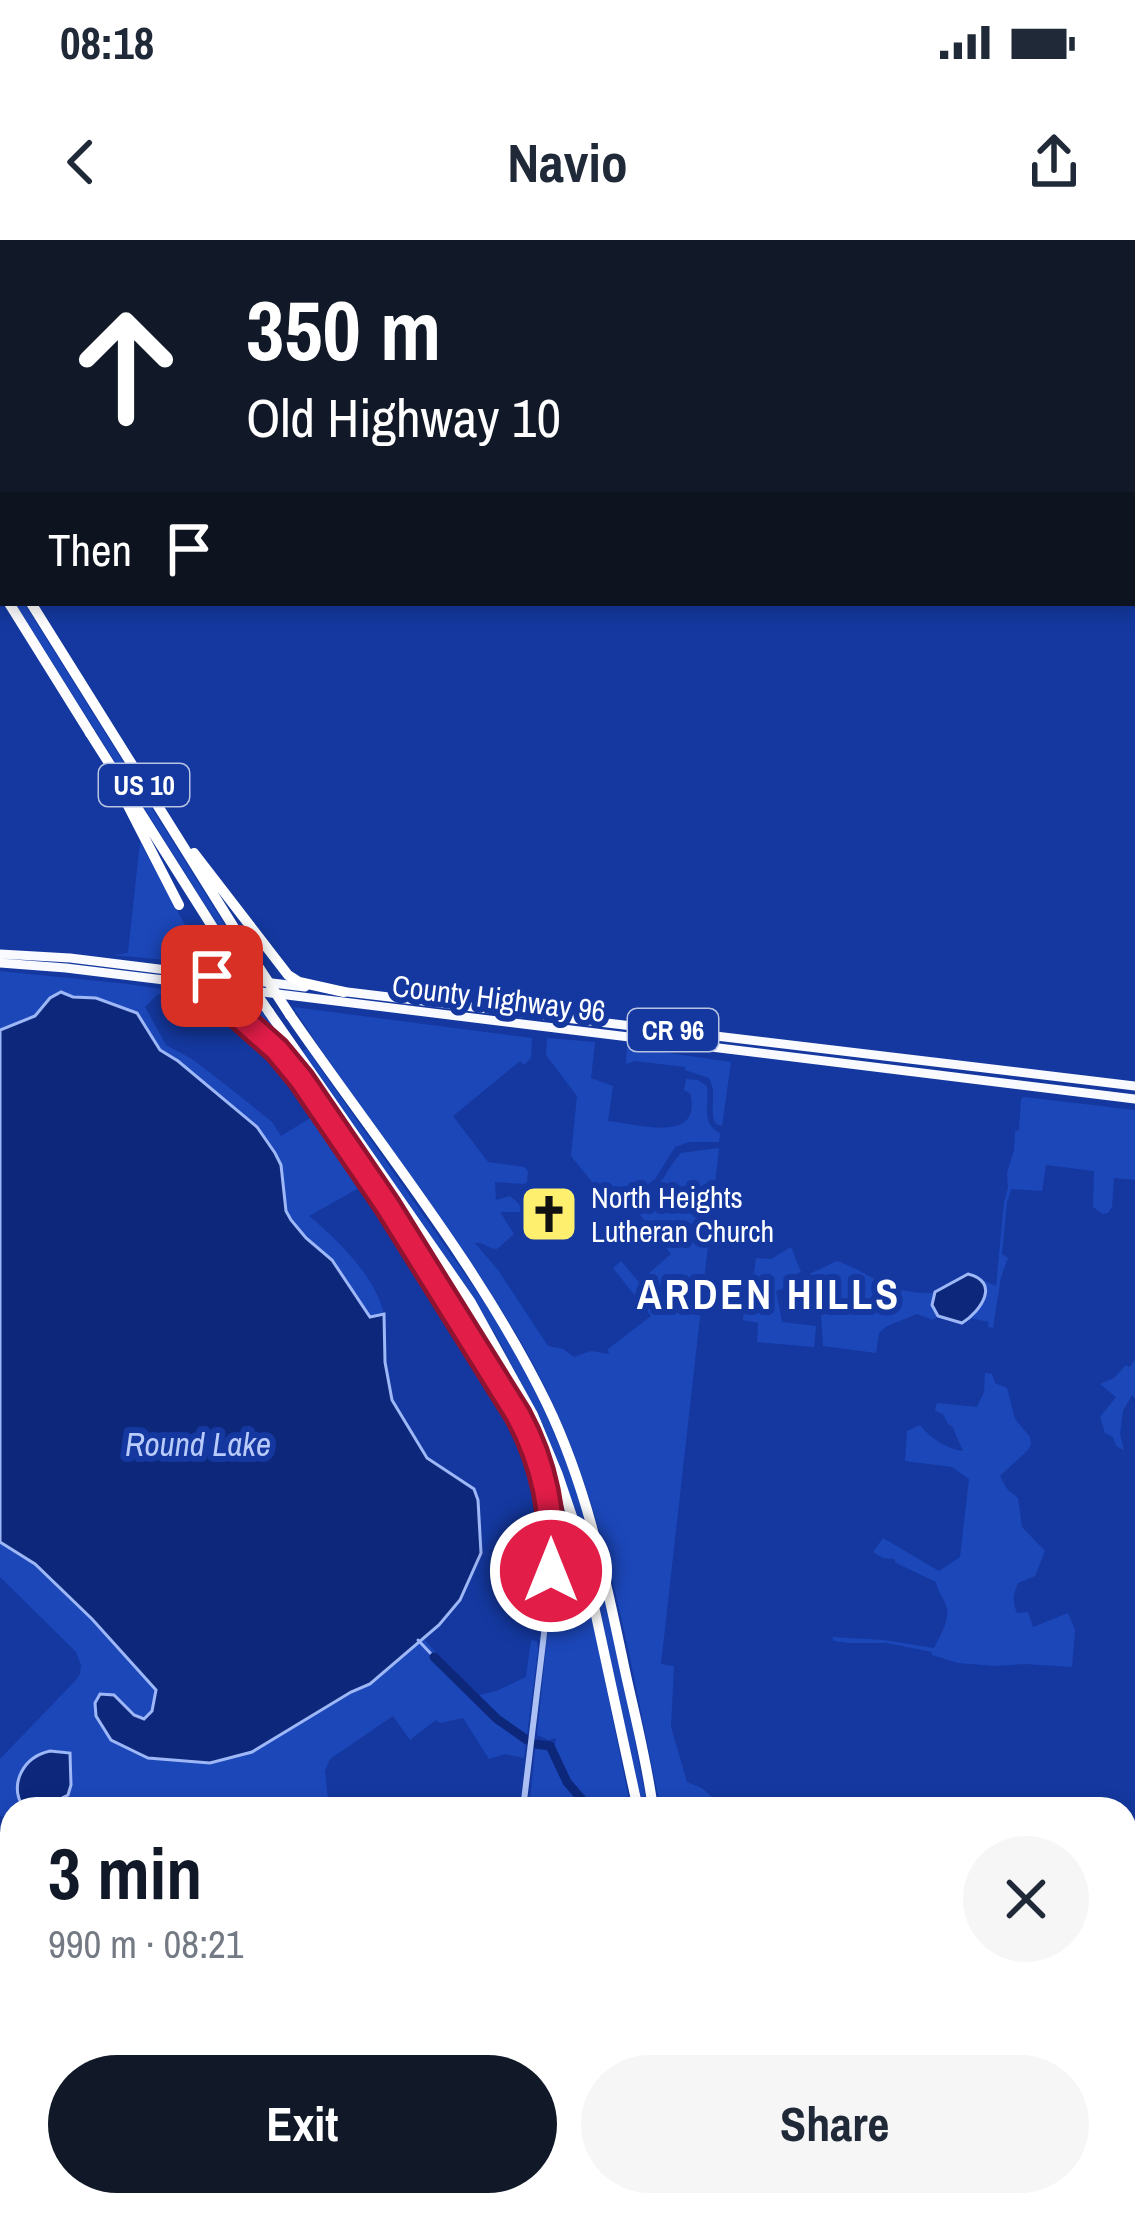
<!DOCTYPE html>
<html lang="en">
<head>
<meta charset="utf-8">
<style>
	:root { --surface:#fff; --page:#f6f6f7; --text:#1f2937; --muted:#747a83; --accent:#111827 }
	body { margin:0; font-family:"Archivo Narrow",sans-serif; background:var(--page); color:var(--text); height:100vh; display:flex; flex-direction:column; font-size:45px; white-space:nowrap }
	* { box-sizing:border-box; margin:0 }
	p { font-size:39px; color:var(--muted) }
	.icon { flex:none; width:66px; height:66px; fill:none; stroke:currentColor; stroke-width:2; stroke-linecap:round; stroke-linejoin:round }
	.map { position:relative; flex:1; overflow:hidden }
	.sheet { position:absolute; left:0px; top:1557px; width:1137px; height:420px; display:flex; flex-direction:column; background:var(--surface); border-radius:36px 36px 0 0; box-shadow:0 6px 18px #0003 }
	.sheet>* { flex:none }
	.hud { position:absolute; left:0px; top:0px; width:1137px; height:366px; box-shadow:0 6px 18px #0003; background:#111827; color:#fff; overflow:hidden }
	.pin { position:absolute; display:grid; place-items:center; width:102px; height:102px; color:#fff; margin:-51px; border-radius:24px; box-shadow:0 6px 18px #0006 }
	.me { position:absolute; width:132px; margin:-66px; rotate:0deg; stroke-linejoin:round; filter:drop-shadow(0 0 9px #0008) }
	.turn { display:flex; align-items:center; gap:42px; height:252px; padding:0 48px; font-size:54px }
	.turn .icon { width:156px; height:156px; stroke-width:2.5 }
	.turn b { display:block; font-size:84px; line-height:102px }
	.then { display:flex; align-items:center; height:114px; padding:0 48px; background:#0003; gap:24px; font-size:45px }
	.round { display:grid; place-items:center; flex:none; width:126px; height:126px; border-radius:63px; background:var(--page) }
	.head { display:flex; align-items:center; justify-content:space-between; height:204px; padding:0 48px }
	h1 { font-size:72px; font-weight:700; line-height:90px; color:var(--accent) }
	.cta { display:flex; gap:24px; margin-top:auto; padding:24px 48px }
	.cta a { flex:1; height:138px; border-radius:72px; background:var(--accent); color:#fff; font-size:48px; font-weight:700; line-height:138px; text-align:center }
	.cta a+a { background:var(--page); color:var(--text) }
	.status { display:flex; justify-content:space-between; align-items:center; height:84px; padding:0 60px; background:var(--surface); direction:ltr }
	.status svg { height:33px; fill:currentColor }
	header { display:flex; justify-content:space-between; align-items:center; height:156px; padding:0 48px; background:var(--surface); font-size:54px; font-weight:700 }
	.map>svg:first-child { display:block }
	.green { fill:#1c47b9 }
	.water { fill:#0d287b; stroke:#9eb7f6; stroke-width:3 }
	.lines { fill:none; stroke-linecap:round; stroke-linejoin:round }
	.stream { stroke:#9eb7f6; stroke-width:3 }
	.river { stroke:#0d287b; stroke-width:9 }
	.tertiary { stroke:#acc0f4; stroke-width:6 }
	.primary { stroke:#f9faff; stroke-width:9 }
	.trunk { stroke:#fcfcff; stroke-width:10 }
	.motorway { stroke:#fff; stroke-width:10 }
	.motorway-bridge { stroke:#fff; stroke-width:10 }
	.route-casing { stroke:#92132f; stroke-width:30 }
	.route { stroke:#e11d48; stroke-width:21 }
	.labels { text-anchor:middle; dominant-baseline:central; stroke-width:12; stroke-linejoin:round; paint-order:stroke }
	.shield { fill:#14389f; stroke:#b8c3e2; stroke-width:3 }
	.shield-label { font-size:27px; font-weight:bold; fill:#fff }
	.street-label { font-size:30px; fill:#fff; stroke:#14389f }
	.poi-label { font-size:30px; fill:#fff; stroke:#14389f; text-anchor:start }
	.water-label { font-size:33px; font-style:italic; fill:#b9cbfa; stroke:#14389f }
	.district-label { font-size:42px; font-weight:bold; letter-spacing:3px; fill:#fff; stroke:#14389f }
</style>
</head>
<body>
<div class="status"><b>08:18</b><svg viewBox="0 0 49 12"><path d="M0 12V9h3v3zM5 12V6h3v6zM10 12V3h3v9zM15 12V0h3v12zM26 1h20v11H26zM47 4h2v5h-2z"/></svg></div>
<header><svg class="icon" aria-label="back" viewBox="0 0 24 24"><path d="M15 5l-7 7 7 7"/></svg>Navio<svg class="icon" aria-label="share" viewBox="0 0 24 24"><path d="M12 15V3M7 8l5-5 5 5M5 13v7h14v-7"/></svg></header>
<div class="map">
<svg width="1135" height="1977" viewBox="0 0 1135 1977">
	<rect width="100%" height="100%" fill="#14389f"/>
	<path class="green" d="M15 363H24L228 690 223 693Z
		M140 602 197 707 200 714 198 723 114 715 128 713Z
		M0 731 128 744 207 756 223 778 265 807 210 775 198 760 191 755 158 754 145 767 166 805 192 819 240 856 272 882 281 896 320 872 368 943 309 976C338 1000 375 1036 384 1074L371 1077 332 1020 306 998 291 980 286 972 281 925 275 913 257 887 178 821 160 810 137 773 96 758H50L35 776 0 790Z
		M233 759 255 763 265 775 474 1077 525 1167 551 1230 581 1323 631 1569H529L536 1502H544L549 1509H554L556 1498 549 1500 537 1495 557 1301 552 1251 533 1195 349 902 292 821 256 784 237 770 232 762Z
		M293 767 532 798 531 818 524 825 520 821 453 876 488 922 524 927 528 931 527 942 524 944 495 942 496 960 510 956 519 964 521 972H500L514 994 497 1009C488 1009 483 1001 475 1003L498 1030 548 1106 563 1109 574 1117 591 1111 609 1114 608 1109 651 1076 613 1028 621 1021 639 1042 671 1014 627 958C665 954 659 937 681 913L719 908 661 1424 674 1426 671 1487 687 1542 702 1548 725 1569H661C630 1427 610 1279 545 1147 516 1087 477 1033 438 978 389 908 339 838 293 767Z
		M547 798 595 802 591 838 613 846 608 881C639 884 703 905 690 853L684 850 686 839 698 840 707 846C710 865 700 883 720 893L719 902H689L675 907 655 939 640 950 597 948 571 916 577 856 546 815Z
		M627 807 731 822 722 886 716 884C708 870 718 853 709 838L685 830V827L635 821 626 824Z
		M307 809 497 1080C529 1136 557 1193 578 1255 613 1355 627 1465 648 1569H641L598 1360 543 1186 496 1095 303 814V810Z
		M1024 857 1135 870V940L1114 938 1112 967 1108 973 1103 974 1093 967 1094 931 1046 925 1042 951 1011 949 1007 963 1002 1014 1008 1018 1001 1037 993 1088 988 1087 989 1082 970 1078 979 1068 985 1046 982 1040 996 1046 1004 962 1008 948 1007 933 1014 910 1015 891 1019 890 1021 859Z
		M791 1007 801 1032 793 1035 787 1047 776 1051 782 1082 816 1086 814 1107 757 1102 758 1083 743 1080 748 1035 754 1033 756 1018 771 1019Z
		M837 1021C878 1036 885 1054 934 1053L932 1065 938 1076 933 1080 917 1074 887 1086 879 1093 876 1113 823 1106 820 1062 809 1034Z
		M1135 1119V1158L1132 1155 1123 1171 1120 1194 1124 1210 1116 1206 1113 1197 1105 1193 1100 1177 1116 1157 1100 1144 1114 1138 1126 1125 1130 1127Z
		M985 1133 992 1134 995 1143 1007 1148 1015 1179 1030 1197 1031 1205 1028 1210 1000 1236 1007 1249 1018 1258 1022 1287 1045 1311 1035 1336 1018 1343C1013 1355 1012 1361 1017 1373L1028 1372 1033 1387 1068 1373 1075 1390 1072 1427 1025 1424 995 1426 958 1423 932 1415V1412L887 1403H849L834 1401 832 1397 884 1400 934 1408C940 1396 949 1382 947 1369 945 1359 938 1353 936 1342L896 1323 894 1319 883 1318 873 1312 883 1298 939 1331 960 1317 969 1239 952 1227 905 1221 907 1191 920 1185C931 1199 947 1209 963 1211L952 1186 948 1184 943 1174 935 1171 937 1163 977 1167 984 1152Z
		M0 1302 35 1324 92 1379 156 1450 152 1471 144 1479 134 1475 121 1463 96 1476 252 1512 351 1452 370 1444 424 1399 464 1446 476 1456 496 1451 526 1437 531 1400 537 1401 538 1410 524 1518 505 1514 489 1519 463 1478 440 1483 436 1480 410 1500 393 1476 330 1519 325 1531 329 1569H94L77 1563 59 1569H12V1581L0 1576V1519L75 1441 80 1434 81 1425 76 1412 0 1337Z"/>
	<path class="water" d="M61 752 73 757 96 758 137 773 160 810 178 821 257 887 275 913 281 925 286 971 291 980 306 998 332 1020 370 1077 384 1074 385 1122 392 1160 427 1218 474 1249 478 1260 481 1313 460 1360 439 1385 370 1444 351 1452 252 1512 210 1523 148 1518 111 1500 96 1476 95 1463 100 1454 114 1455 134 1475 144 1479 152 1471 156 1450 92 1379 35 1324 0 1302V790L35 776 50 758Z
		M968 1034C1001 1042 981 1071 962 1083L938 1076 932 1065 935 1052Z
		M50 1511 70 1513 71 1545 68 1555 46 1566 23 1567C9 1544 23 1517 50 1511Z
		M524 1965H674V1977H529Z"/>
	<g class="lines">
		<path class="stream" d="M418 1400 434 1417"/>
		<path class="river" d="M434 1417 497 1479 527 1500
			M535 1504 550 1506 567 1542 590 1569"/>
		<path class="tertiary" d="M212 737C215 762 225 776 248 787
			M223 746 232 770 290 824 362 927 518 1175C562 1255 552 1324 542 1411 536 1464 529 1516 523 1569
			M0 1853 12 1856
			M240 1965 253 1977
			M505 1977 506 1965"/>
		<path class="primary" d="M0 714 70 718 305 747
			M0 723 66 728 1135 859
			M190 732 203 724 200 703
			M339 751 1135 846"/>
		<path class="trunk" d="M0 349 3 354
			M9 363 90 493"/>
		<path class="motorway" d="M0 314 3 319
			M31 363 258 726
			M90 493 236 724
			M122 554 179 665
			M194 613 288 735 299 742 344 752
			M269 772 470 1061 533 1175 558 1235 579 1297 638 1569
			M290 775C376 900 481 1028 547 1164 587 1247 605 1336 624 1426 634 1473 647 1521 653 1569
			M0 1676 12 1678
			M0 1694 12 1696
			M804 1965 815 1977
			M847 1965 856 1977
			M869 1965 878 1977
			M926 1965 943 1977"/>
		<path class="motorway-bridge" d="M236 724 269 772
			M258 726 290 775"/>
	</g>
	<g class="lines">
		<g class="route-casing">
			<path id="route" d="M212 736 222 745 232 770 277 810 301 839 387 965 518 1175C545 1225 554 1275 551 1331"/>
		</g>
		<use href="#route" class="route"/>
	</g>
	<defs>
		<g id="church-square" transform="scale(3)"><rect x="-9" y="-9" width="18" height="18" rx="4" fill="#ffef6f" stroke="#14389f"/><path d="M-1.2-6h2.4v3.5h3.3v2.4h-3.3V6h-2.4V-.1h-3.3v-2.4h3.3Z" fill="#111"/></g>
	</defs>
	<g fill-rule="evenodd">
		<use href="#church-square" x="549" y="974"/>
	</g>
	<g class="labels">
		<g class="shield">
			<rect x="99" y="524" width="90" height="42" rx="9"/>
			<rect x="628" y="769" width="90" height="42" rx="9"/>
		</g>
		<g class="shield-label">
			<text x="144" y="545">US 10</text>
			<text x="673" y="790">CR 96</text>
		</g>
		<g class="street-label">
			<text transform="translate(499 758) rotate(7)">County Highway 96</text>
		</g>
		<g class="poi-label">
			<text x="591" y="957">North Heights<tspan x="591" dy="34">Lutheran Church</tspan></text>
		</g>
		<g class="water-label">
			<text x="198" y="1204">Round Lake</text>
		</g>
		<g class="district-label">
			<text x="769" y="1054">ARDEN HILLS</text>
		</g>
	</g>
</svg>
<div class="pin" style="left:212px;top:736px;background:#d93025"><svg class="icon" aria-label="arrive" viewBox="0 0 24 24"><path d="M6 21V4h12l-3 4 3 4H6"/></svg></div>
<svg class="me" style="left:551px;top:1331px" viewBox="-20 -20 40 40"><circle r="17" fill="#e11d48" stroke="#fff" stroke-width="3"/><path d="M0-11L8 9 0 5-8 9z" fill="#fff"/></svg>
<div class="hud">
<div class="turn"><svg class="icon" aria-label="ahead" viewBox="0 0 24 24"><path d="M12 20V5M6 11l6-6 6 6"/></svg><div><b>350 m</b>Old Highway 10</div></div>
<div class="then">Then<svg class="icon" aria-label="arrive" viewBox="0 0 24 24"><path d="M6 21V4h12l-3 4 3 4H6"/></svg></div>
</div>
<section class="sheet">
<div class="head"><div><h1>3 min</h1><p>990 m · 08:21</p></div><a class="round"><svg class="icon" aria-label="close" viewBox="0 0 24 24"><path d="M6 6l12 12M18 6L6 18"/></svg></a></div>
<div class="cta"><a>Exit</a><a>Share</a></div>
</section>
</div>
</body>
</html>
